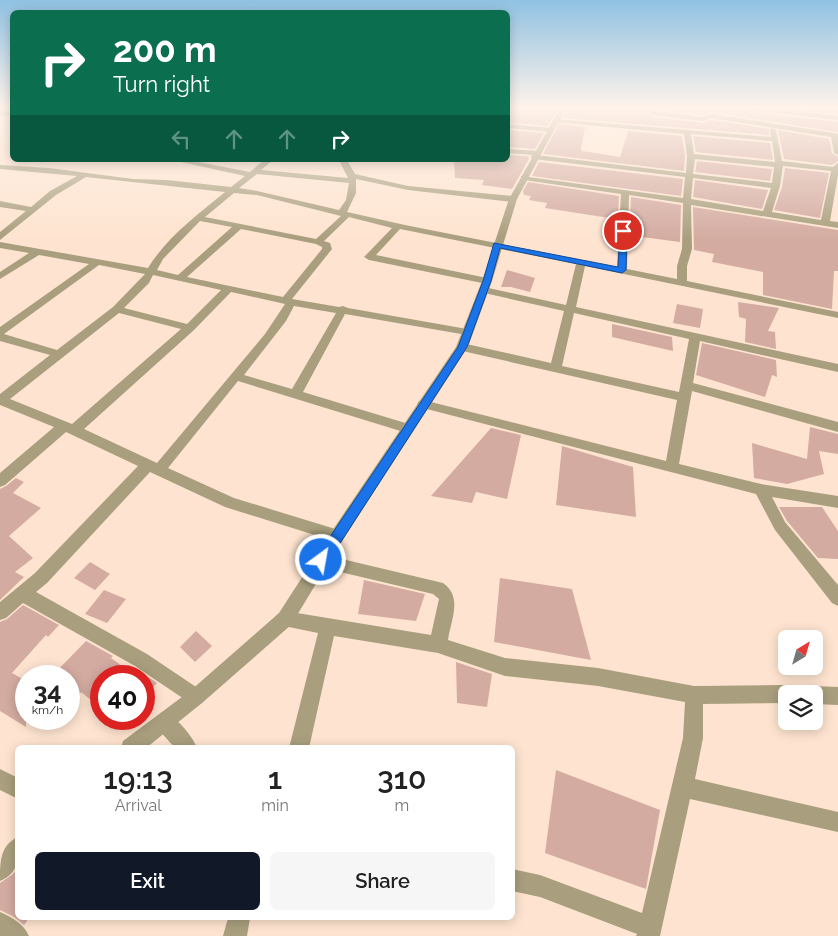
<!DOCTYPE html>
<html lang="en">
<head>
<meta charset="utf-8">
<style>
	:root { --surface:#fff; --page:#f6f6f6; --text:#222; --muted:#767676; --accent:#111827 }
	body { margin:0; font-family:Raleway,sans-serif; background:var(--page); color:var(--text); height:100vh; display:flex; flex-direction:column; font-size:19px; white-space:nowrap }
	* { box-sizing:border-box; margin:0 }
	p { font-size:16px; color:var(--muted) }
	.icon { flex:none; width:28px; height:28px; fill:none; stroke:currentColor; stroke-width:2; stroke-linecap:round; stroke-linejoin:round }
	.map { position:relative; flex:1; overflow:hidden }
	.sheet { position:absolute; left:15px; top:745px; width:500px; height:175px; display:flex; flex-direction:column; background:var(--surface); border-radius:8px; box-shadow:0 2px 12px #0003 }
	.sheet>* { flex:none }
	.banner { position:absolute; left:10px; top:10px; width:500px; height:152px; border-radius:8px; box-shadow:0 2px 12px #0003; background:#0b6e4f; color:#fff; overflow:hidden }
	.needle { width:32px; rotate:37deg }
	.fabs { position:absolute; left:778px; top:630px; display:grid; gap:10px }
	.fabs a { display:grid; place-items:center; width:45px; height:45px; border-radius:8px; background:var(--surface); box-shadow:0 2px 12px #0003; font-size:25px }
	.speed { position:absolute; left:15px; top:665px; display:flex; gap:10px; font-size:25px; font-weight:700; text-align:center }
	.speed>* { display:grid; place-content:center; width:65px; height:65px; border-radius:50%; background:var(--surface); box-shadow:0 2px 12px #0003; line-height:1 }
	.speed small { font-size:12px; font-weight:400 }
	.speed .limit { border:8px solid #d22; background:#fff; color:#111 }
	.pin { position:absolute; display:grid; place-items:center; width:42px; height:42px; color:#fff; margin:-21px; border:2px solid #fff; border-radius:50%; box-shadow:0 1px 5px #0007 }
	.me { position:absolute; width:55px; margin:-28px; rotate:32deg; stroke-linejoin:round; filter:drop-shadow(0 0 4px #0008) }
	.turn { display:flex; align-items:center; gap:18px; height:105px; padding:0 20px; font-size:22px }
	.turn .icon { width:65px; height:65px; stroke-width:2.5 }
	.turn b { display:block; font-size:35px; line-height:42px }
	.lanes { display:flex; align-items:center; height:48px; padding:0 20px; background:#0003; justify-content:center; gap:25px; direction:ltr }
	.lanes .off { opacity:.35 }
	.eta { display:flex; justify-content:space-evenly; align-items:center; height:85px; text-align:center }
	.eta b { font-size:30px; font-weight:600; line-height:35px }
	.primary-button { display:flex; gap:10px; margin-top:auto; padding:10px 20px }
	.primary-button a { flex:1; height:58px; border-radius:8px; background:var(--accent); color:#fff; font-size:20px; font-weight:600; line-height:58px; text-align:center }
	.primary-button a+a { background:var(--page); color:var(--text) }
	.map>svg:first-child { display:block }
	.building { fill:#d3aba1 }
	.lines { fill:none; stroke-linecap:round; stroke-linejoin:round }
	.minor { fill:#a99f7e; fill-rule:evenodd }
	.tertiary { fill:#a99f7e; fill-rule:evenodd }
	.route { fill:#1a73e8; stroke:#114b97 }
</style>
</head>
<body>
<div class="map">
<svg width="838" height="936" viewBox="0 0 838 936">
	<rect width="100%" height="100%" fill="#fee4d0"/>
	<path class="building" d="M512 108H558L548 126 508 122Z
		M568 108H637L652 117 703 123 712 120 769 129V135L563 118Z
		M654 108 739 109 746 108 751 112 838 122V132L712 112 703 115Z
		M779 108H838V114Z
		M559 124 585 127 581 148 582 151 620 157 628 131 682 136 685 156 684 171 543 154Z
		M508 130 544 133 535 149 508 147Z
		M778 130 829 139 832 153 838 157V161L832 165 784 159Z
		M693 136 770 143 773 160 696 152Z
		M508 155 528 156 529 159 512 189 482 185 484 180 455 178 454 160H508Z
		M697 161 772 169 770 181 695 172Z
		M539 162 683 179 681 196 532 176Z
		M785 168 829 173 820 218 774 210 782 187Z
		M695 180 768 190 762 209 693 197Z
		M528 182 619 196 618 218 616 219 545 208 547 203 529 200 531 196 524 195 523 191Z
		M631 197 681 205 680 242 642 237V220L630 219Z
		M693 207 838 230V271H834L832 309 763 295V272L712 262 714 254 694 250Z
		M507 270 535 278 530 292 511 287H501Z
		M738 302 779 308 768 331 775 332 776 349 745 342 746 319 739 317Z
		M677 304 703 309 700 328 673 323Z
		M612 324 672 337 673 351 612 337Z
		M702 343 776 360 777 377 772 375 765 397 696 375Z
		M810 427 838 434V454L819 451 824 474 787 484 754 478 752 443 807 459Z
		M491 428 521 435 507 499 476 492 472 503 431 496Z
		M562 446 633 467 636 517 556 505Z
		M16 478 24 482 13 493 41 508 9 536 33 558 15 572 24 577 0 600V489L6 486Z
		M779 507H822L838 531V559L818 558 787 521Z
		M90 562 110 574 95 590 74 578Z
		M500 578 572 589 591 660 494 642Z
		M364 580 425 594 416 621 358 614Z
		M104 590 126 599 107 623 85 614Z
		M23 605 59 625 48 637 46 635 12 673 26 681V727L0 711V622L7 619Z
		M196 631 212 646 195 662 180 647Z
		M86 641 113 656 111 658 136 676H101V708L81 692 69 706V676H52Z
		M456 662 492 674 487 707 457 703Z
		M144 674 157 683 144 696Z
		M556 770 660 810 646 889 545 853Z
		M18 867V918H29L24 925 14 917 0 910V883L13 874Z"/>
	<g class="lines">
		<path class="minor" d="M639 108H652L654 111 703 117 712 114 834 133 838 134V155L834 153 831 137 712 118 703 121 652 115 648 111Z
			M748 108H765L838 116V120L751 110Z
			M0 111 12 112V116L0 115Z
			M556 119 771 137 770 130 773 128 776 130 782 161 833 167 838 163V175L830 221 838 222V228L691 205 692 249 687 266V281L838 312V318L585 266 576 307 838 364V372L700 341 693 383 838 422V432L692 391 679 464 761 484 838 496V508L772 497 785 522 838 585V606L832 603 775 530 756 494 419 407 417 404 419 401 423 400 666 461 677 400 458 350 456 347 462 343 551 363 564 311 484 293 479 290 484 287 566 305 576 264 400 229 376 255 487 278 492 281 487 284 369 260 364 257 366 255 392 228 349 217 324 241 330 243 332 249 292 299 339 307 343 306 348 308 467 329 473 332 467 335 345 314 303 392 412 425 413 428 412 431 407 433 238 381 168 468 234 498 342 531 345 536 342 541 337 542 225 507 150 472 47 583 36 592 147 654 202 691 205 697 202 703 196 706 190 703 135 666 23 603 6 618 0 620V602L35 573 138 466 66 432 5 485 0 487V473L54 427 0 405V394L50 355 0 341V327L89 264 39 255 0 279V272L29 253 0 248V242L148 268C167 237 197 215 225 192L86 177 56 195 0 240V232L26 211 0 207V201L31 207 50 191 77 176 0 169V165L49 168 133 179 167 180 231 187 245 176 172 160H188L250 172 264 160H273L261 170 348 178 339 160H347L355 174 408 186 513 196 517 199 513 202 408 190 356 179V193L347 212 405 225 617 267 621 194 524 180H521V176L683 198 685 177 534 159 530 157 533 155 508 153V149L540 151 541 153 537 155 686 173 687 156 684 134 554 122 553 121ZM691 134 772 141 775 162 694 154ZM695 159 774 167 772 183 693 174ZM783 166 831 171 821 220 772 212 780 186ZM257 174 349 183 346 200 339 210 257 191 239 188ZM693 178 771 188 763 211 691 199ZM234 193 257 195 341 216 316 239 205 217ZM629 195 683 203 682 249 677 266V279L627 269ZM200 221 232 227 178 275 157 270 163 259ZM241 229 316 244 322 247V249L283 297 187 277ZM99 265 145 274 113 307 57 350 4 334ZM153 275 221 290 187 324 124 308 149 283ZM231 292 285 304 265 334 157 463 84 429 194 330ZM294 306 336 313 292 389 244 375 286 321ZM119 313 181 329 72 424 10 399ZM574 313 689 339 679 392 562 366Z
			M508 124 551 128 554 130 551 132 508 128Z
			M321 554 443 583C463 597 451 619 448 640L505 658 598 668 694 686 786 685 792 688 795 694H786V703L703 704V738L695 779 838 812V832L690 799 660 936H636L637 934 540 897 512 891V869L540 875 642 913 683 738 685 702 598 686 505 676 438 653 334 636 309 748H289L318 633 279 625 277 619 279 613 285 611 431 635 439 599 433 594 315 566 313 561 315 556Z
			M814 686 838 687V705L814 704V694H805L808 689Z
			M165 713C177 718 192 735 197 748H175L158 729 156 722 158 715Z
			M0 769 18 778V799L0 790Z
			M0 912C12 917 24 924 29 936H0Z
			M228 918H250L247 936H223Z"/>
		<path class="tertiary" d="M560 108H566L517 199 492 281 468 347 342 541 291 625 202 703 146 748H121L123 741 190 691 279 613 332 531 456 347 482 281 509 199Z
			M18 837C18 856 21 872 0 881 0 862 0 845 18 837Z"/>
	</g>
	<linearGradient id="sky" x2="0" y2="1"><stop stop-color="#90c2e3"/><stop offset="0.45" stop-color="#fff3ea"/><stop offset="1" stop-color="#fff3ea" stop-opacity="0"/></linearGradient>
	<rect width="838" height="239" fill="url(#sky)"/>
	<path class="route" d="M623 229 627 231 626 270 622 273 500 248 491 281 467 347 326 565 321 566 317 565 315 560 317 556 458 347 483 281 494 243 618 267 620 231Z"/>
</svg>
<div class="fabs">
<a><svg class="needle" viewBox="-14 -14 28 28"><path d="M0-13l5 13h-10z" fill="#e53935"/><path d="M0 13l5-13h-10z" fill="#767676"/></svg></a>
<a><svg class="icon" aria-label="layers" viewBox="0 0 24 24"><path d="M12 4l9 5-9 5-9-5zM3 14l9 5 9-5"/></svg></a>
</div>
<div class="speed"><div>34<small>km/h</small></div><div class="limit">40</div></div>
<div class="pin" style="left:623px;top:231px;background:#d93025"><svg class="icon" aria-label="arrive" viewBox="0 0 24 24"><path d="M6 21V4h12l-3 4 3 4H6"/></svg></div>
<svg class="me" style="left:321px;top:560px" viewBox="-20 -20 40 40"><circle r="17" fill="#1a73e8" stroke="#fff" stroke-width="3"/><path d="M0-11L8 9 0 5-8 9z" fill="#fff"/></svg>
<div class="banner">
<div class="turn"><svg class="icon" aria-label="right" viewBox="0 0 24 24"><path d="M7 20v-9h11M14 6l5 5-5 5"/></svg><div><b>200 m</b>Turn right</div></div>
<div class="lanes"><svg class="icon off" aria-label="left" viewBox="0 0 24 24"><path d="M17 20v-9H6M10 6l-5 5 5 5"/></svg><svg class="icon off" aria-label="ahead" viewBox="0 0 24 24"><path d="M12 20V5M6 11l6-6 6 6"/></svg><svg class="icon off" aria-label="ahead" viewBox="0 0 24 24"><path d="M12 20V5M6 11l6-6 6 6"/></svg><svg class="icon" aria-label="right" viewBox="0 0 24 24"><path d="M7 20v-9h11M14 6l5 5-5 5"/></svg></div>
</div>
<section class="sheet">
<div class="eta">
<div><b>19:13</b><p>Arrival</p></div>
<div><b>1</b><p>min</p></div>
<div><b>310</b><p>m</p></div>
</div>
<div class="primary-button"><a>Exit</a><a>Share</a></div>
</section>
</div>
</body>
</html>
